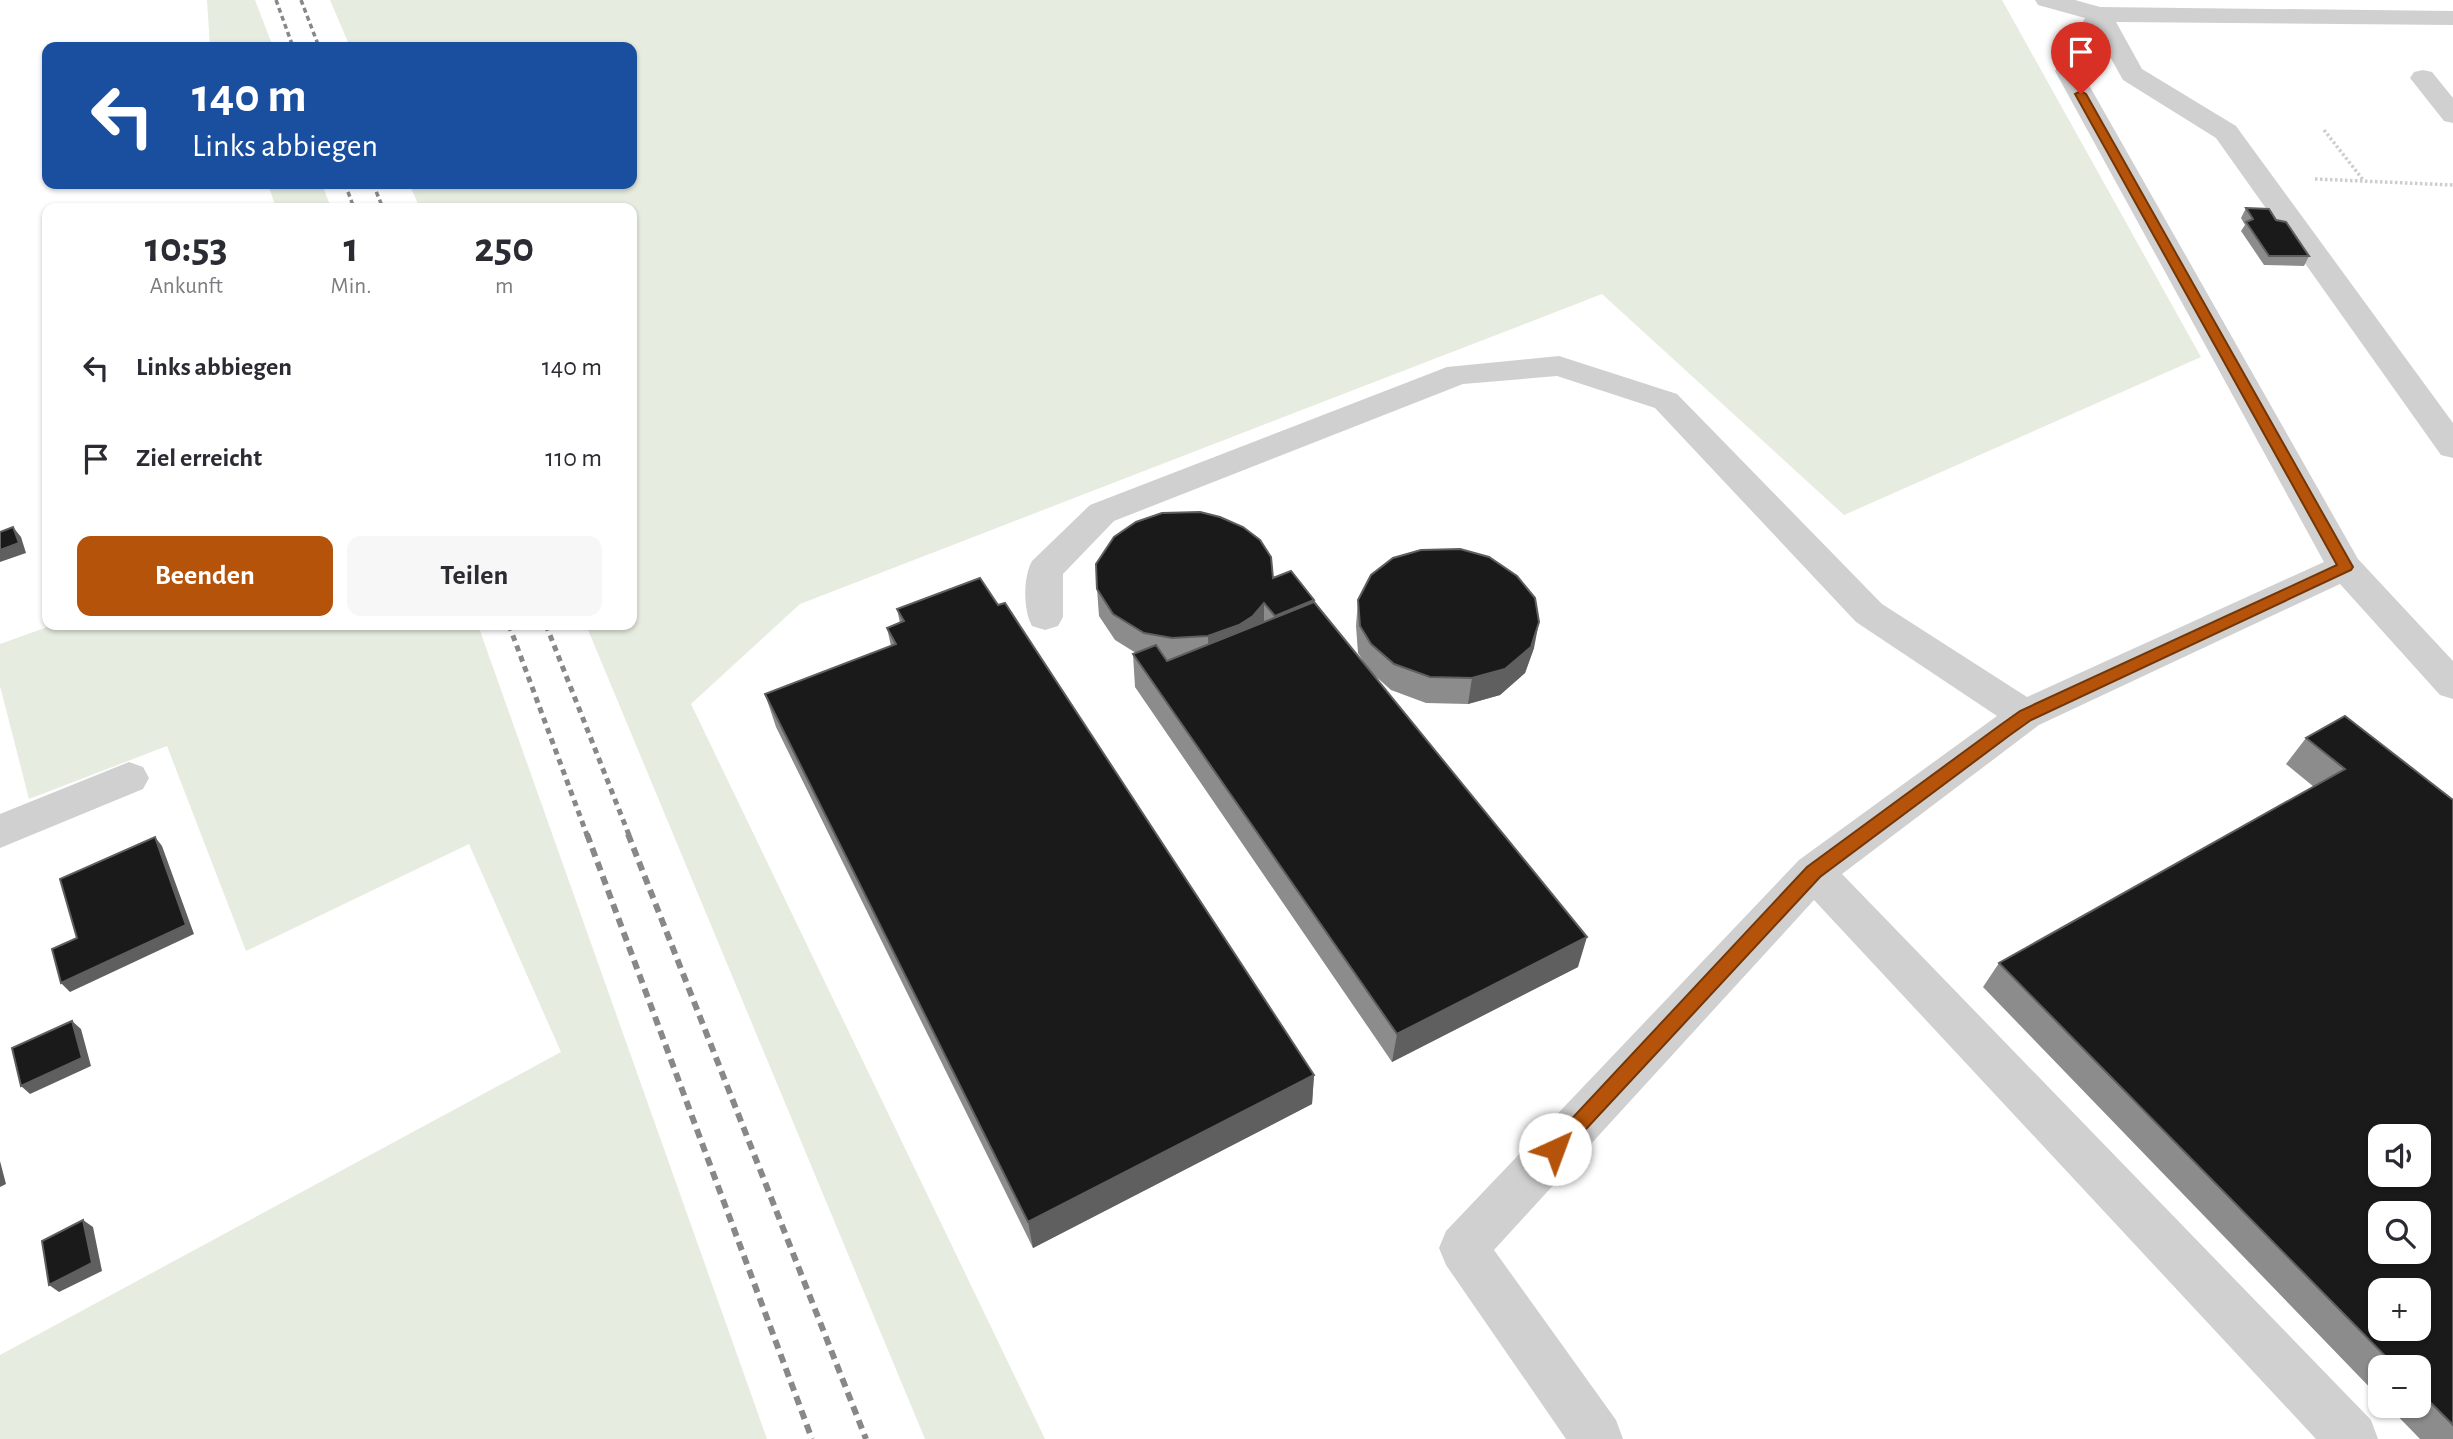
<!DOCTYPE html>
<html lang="de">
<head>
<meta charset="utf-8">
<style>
	:root { --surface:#fff; --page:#f7f7f7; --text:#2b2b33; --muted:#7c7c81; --accent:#b45309 }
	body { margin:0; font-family:"Alegreya Sans",sans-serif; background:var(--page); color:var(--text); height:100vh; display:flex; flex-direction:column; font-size:26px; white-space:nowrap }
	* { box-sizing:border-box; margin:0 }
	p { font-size:23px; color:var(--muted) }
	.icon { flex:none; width:38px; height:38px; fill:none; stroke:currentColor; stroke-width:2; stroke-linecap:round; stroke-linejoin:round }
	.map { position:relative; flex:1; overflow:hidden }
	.sheet { position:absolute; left:42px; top:203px; width:595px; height:427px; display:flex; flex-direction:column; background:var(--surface); border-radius:14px; box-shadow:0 2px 5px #0004 }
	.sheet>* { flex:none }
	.top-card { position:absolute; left:42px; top:42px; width:595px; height:147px; border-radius:14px; box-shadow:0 2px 5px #0004; background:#1a4fa0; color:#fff; overflow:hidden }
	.fabs { position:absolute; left:2368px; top:1124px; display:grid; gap:14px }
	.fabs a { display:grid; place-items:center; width:63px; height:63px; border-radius:14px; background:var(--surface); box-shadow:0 2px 5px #0004; font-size:35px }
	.pin { position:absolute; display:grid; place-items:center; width:60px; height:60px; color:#fff; margin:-72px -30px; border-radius:50% 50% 50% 0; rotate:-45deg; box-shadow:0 0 7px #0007 }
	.pin .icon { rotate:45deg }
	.me { position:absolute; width:77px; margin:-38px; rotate:43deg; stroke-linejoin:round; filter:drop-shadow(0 0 5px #0008) }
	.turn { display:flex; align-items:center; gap:24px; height:147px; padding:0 35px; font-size:32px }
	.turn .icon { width:91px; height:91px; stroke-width:2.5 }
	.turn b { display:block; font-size:49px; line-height:60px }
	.eta { display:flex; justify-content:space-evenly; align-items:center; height:119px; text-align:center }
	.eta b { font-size:42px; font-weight:700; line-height:49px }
	.primary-button { display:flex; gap:14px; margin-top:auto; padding:14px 35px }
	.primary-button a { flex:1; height:80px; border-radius:14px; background:var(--accent); color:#fff; font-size:28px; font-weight:700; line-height:80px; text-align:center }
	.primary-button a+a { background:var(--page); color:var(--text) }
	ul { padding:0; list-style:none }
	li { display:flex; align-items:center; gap:21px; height:91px; padding:0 35px }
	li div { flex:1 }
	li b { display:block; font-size:26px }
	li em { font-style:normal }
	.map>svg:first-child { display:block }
	.green { fill:#e6ecdf }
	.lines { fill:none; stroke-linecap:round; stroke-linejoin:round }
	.path { stroke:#cdcdcd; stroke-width:3.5; stroke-dasharray:2.5 2.5; stroke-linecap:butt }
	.minor { fill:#d0d0d0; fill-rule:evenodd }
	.rail-far2 { stroke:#888; stroke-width:3.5; stroke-dasharray:5 3.5; stroke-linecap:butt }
	.rail-far1 { stroke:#888; stroke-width:5; stroke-dasharray:6 5; stroke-linecap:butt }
	.rail { stroke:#888; stroke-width:6; stroke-dasharray:9 6; stroke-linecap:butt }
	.wall { fill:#8c8c8c }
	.shaded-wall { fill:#5f5f5f }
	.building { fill:#1a1a1a; stroke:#5f5f5f; stroke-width:2; fill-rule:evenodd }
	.route { fill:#b45309; stroke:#753606; stroke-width:2 }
</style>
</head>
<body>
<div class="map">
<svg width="2453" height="1439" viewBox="0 0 2453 1439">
	<rect width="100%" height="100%" fill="#fff"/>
	<path class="green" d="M207 0H255L273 47H210Z
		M330 0H2002L2201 357 1844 515 1602 294 800 604 691 704 1045 1439H925L586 625H632V208H420L409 184H632V47H350Z
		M268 184H322L331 208H276Z
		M53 625H478L767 1439H0V1355L561 1052 469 844 246 951 167 746 29 799 0 686V644Z"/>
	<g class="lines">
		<path class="path" d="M2324 130 2364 181
			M2315 179 2453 185"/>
		<path class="minor" d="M2035 0H2075L2100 7 2453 11V25L2116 22 2142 69 2236 126 2453 423V458L2441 455 2216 138 2123 80 2099 37 2081 71 2358 559 2453 661V699L2440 695 2340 584 2039 725 1842 874 2371 1420 2378 1439H2316L1814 900 1494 1250 1616 1420 1623 1439H1566L1446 1265 1439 1248 1446 1231 1799 860 1997 716 1856 622 1655 408 1557 376 1463 384 1114 521 1063 574V617L1058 626 1045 630 1032 626C1023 610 1023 577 1032 561L1090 505 1447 367 1559 356 1677 394 1882 604 2027 697 2324 562 2055 71 2085 18 2038 5Z
			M2423 70 2432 72 2453 98V123L2444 121 2410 78 2414 72Z
			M129 762 143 767 149 778 143 789 0 848V814Z"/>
		<path class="rail-far2" d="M276 0 293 47
			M301 0 319 47
			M345 184 354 208
			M373 184 383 208"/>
		<path class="rail-far1" d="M509 625 587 835
			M546 625 629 835"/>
		<path class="rail" d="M587 834 812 1439
			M628 834 866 1439"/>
	</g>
	<path class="wall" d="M2246 208 2276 220 2309 256 2304 266 2264 265 2241 231 2245 225 2241 218Z
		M1097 589 1314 600V602L1365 664 1358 653 1356 626 1358 600 1534 648 1525 673 1500 695 1468 704 1426 703 1391 690 1373 674 1578 967 1392 1062 1135 687 1133 654 1136 653 1115 640 1099 616Z
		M897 609 1314 1075 1312 1104 1033 1248 776 727 765 694 891 646 887 628 900 623Z
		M2306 738 2453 800V1439H2420L2387 1405H2418V1367H2380V1398L1983 987 1999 963 2314 787 2286 764Z"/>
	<path class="shaded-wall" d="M13 527 21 537 26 553 0 562V550Z
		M1314 600 1312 626 1274 642 1275 616Z
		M1264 603V629L1209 663 1208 636Z
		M1539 622 1534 648 1525 673 1500 695 1468 704 1472 678Z
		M155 837 162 846 194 934 70 992 61 983Z
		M1587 937 1578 967 1392 1062 1397 1034Z
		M72 1021 81 1029 91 1066 30 1094 21 1086Z
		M1314 1075 1312 1104 1033 1248 1028 1222Z
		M0 1161 6 1184 0 1187Z
		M83 1220 93 1227 102 1271 59 1292 49 1285Z"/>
	<path class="building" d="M2246 208 2269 209 2276 220 2286 222 2309 256H2269L2246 222 2253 219Z
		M1200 512 1220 517 1243 527 1260 540 1271 557 1273 578 1291 571 1314 600 1275 616 1264 603 1253 616 1239 625 1208 636 1172 638 1144 633 1113 614 1097 589 1096 564 1114 537 1136 522 1162 513Z
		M13 527 19 543 0 550V532Z
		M1460 549 1489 557 1517 576 1535 598 1539 622 1531 647 1505 669 1472 678 1430 677 1394 664 1371 644 1360 626 1358 600 1371 575 1393 558 1421 550Z
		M980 578 998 605 1005 603 1314 1075 1028 1222 765 694 896 644 887 628 904 621 897 609Z
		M1314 602 1587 937 1397 1034 1133 654 1156 645 1167 661Z
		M2345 716 2453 800V1425L2418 1390V1367H2396L1999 963 2345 769 2306 738ZM2380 1136H2418V1174H2380ZM2380 1213H2418V1251H2380ZM2380 1290H2418V1328H2380Z
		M155 837 186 925 61 983 52 949 77 938 60 879Z
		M72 1021 82 1058 21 1086 12 1048Z
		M83 1220 92 1263 49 1285 42 1241Z"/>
	<path class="route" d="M2081 91 2086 94 2353 567 2351 570 2031 720 2010 735 1820 877 1562 1155 1555 1158 1549 1155 1546 1149 1549 1143 1807 867 1999 726 2020 711 2337 565 2075 94Z"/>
</svg>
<div class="fabs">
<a><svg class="icon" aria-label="sound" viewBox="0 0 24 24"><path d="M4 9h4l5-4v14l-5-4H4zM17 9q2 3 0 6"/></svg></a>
<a><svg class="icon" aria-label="search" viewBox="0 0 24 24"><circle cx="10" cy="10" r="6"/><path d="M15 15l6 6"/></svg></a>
<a>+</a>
<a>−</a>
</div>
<div class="pin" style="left:2081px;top:94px;background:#d93025"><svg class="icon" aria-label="arrive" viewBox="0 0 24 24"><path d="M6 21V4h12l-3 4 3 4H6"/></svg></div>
<svg class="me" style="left:1555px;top:1149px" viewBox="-20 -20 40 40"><circle r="19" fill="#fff"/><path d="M0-13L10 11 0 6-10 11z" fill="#b45309"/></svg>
<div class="top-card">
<div class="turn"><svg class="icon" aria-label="left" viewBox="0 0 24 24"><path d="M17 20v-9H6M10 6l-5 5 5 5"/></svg><div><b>140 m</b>Links abbiegen</div></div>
</div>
<section class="sheet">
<div class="eta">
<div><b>10:53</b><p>Ankunft</p></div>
<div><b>1</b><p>Min.</p></div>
<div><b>250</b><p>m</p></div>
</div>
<ul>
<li><svg class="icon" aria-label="left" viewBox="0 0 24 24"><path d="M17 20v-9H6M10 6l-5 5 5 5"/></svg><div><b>Links abbiegen</b></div><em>140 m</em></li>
<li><svg class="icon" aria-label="arrive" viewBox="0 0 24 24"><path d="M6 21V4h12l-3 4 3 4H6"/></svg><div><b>Ziel erreicht</b></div><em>110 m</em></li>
</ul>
<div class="primary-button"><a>Beenden</a><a>Teilen</a></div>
</section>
</div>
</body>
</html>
